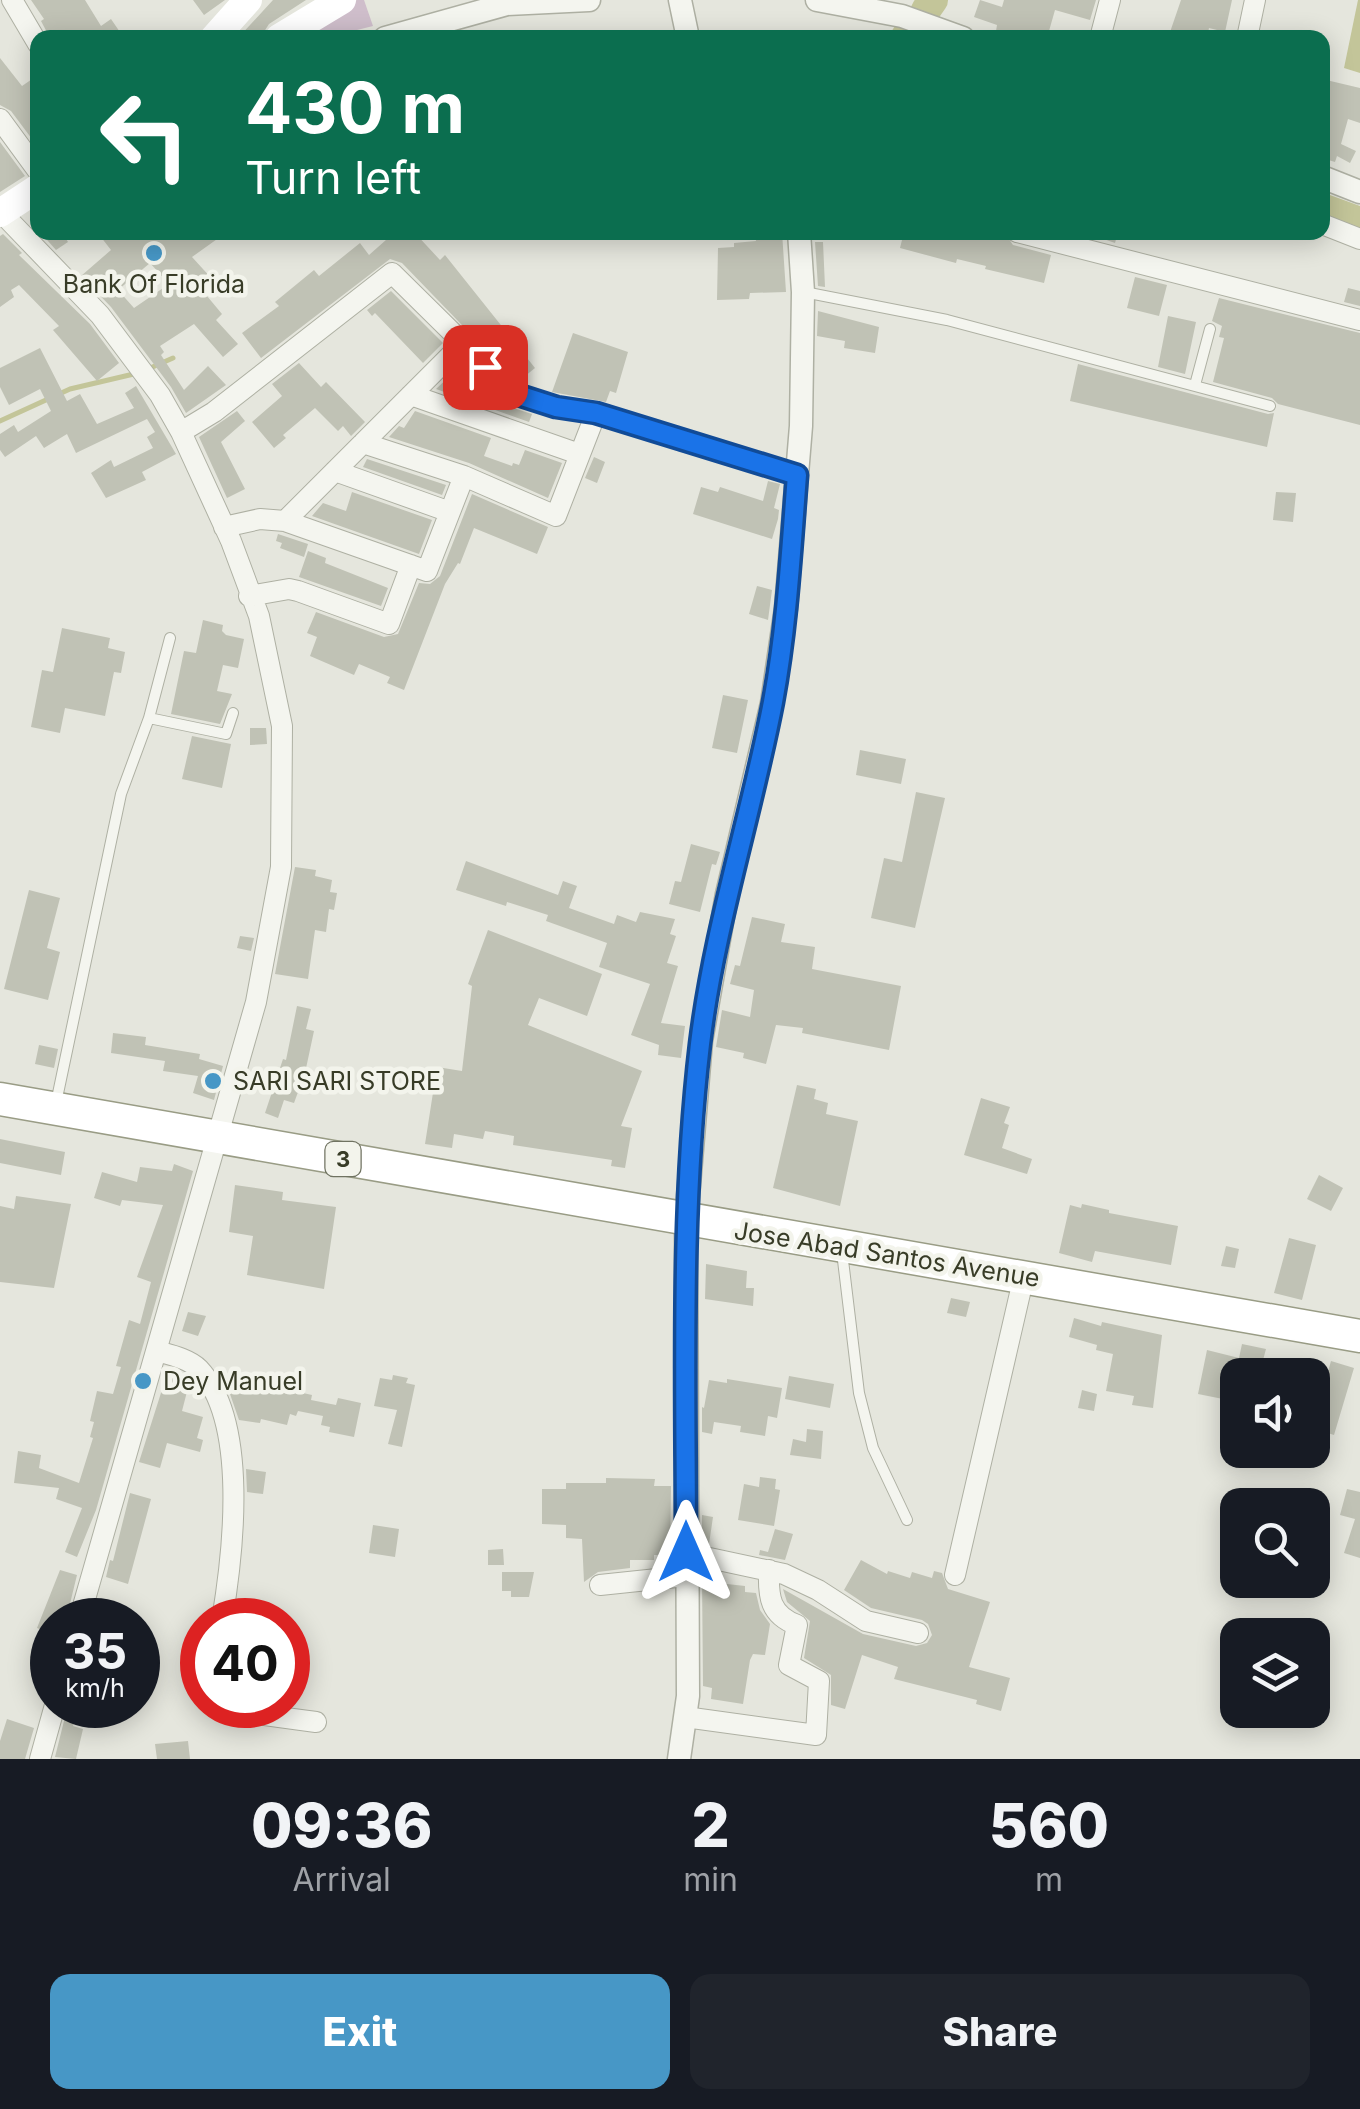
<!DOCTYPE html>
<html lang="en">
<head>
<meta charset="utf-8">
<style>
	:root { --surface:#171b24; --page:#20242c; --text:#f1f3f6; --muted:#9ea1a6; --accent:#4797c6 }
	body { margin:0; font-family:Inter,sans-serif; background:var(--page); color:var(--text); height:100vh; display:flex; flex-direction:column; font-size:38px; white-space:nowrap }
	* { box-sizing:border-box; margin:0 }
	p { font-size:32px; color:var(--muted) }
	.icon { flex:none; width:55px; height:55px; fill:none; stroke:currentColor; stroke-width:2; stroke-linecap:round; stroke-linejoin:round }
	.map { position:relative; height:1759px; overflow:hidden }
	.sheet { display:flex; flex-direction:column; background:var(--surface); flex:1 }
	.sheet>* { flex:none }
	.banner { position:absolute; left:30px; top:30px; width:1300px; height:210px; border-radius:20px; box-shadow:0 5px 25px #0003; background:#0b6e4f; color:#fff; overflow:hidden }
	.tools { position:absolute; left:1220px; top:1358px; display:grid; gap:20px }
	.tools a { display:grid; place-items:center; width:110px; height:110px; border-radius:20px; background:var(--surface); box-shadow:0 5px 25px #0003; font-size:50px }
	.speed { position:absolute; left:30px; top:1598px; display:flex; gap:20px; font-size:50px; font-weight:700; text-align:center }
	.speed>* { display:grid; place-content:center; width:130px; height:130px; border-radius:50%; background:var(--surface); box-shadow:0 5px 25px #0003; line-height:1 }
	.speed small { font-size:25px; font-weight:400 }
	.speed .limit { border:15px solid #d22; background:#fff; color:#111 }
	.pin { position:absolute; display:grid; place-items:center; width:85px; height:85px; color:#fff; margin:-42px; border-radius:20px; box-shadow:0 5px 15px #0006 }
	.me { position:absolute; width:110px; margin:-55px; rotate:0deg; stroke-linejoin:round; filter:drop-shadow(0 0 8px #0008) }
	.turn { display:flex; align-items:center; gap:35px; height:210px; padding:0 50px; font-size:45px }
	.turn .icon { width:130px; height:130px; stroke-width:2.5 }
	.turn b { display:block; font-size:70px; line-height:85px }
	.eta { display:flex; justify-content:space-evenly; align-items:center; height:170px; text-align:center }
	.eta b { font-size:60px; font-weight:800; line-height:70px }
	.action { display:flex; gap:20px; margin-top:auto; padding:20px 50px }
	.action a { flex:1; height:115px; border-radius:20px; background:var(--accent); color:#fff; font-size:40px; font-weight:800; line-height:115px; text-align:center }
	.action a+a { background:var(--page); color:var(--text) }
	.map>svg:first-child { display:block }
	.green { fill:#cfbecb }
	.water { fill:#c3c599 }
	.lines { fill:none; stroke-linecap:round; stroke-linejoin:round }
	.stream { stroke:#c3c599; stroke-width:5 }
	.river { stroke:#c3c599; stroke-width:30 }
	.building { fill:#c0c2b5; fill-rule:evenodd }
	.service-casing { stroke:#aeb0a3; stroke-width:12 }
	.minor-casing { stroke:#aeb0a3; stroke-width:22 }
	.tertiary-casing { stroke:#aeb0a3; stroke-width:25 }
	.trunk-casing { stroke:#999c85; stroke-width:35 }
	.service { stroke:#f4f5ef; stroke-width:10 }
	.minor { stroke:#f4f5ef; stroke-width:20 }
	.tertiary { stroke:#f4f5ef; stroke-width:22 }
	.secondary { stroke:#fff; stroke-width:28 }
	.trunk { stroke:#fff; stroke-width:32 }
	.route-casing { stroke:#114b97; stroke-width:25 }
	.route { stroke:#1a73e8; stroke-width:18 }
	.poi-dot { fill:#4797c6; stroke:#f3f4ec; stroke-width:4 }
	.labels { text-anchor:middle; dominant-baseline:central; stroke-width:9; stroke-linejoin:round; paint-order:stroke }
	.shield { fill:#f3f4ec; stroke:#707362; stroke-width:2.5 }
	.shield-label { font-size:22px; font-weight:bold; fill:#383c27 }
	.poi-label { font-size:25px; fill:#383c27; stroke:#f3f4ec; text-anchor:start }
	.street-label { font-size:25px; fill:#383c27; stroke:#f3f4ec }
</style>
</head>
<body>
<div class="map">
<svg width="1360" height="1759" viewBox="0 0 1360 1759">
	<rect width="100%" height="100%" fill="#e5e6dd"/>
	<path class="green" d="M357 0H364L373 26 329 37 289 38Z"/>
	<path class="water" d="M1358 0H1360V73L1344 68Z"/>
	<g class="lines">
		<path class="stream" d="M148 369 173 358
			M0 421 70 389 138 373"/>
		<path class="river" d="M926 10 933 0
			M905 38 907 35
			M1322 208 1360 222"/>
	</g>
	<path class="building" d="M31 0H85L101 26 111 19 124 38H50L41 21 44 19Z
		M193 0H225L204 15Z
		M273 0H306L269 24 260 38H238Z
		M980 0 1002 7 1004 0H1096L1090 20 1055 10 1047 38H1021L996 31 997 25 974 17Z
		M1181 0H1232L1225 32 1209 28 1207 38H1168Z
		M0 58 22 86 38 75V147L11 111 0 105Z
		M1322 79 1360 88V123L1348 119 1341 144 1356 151 1350 163 1337 156 1335 162 1322 158Z
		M0 142 25 176 0 192Z
		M40 232H62L68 242 56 250Z
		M97 232H227L192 257 213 280 202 290 222 314 216 320 238 344 223 357 194 324 160 346 164 352 161 355 184 390 208 366 226 385 186 413 171 387 111 307 81 276 111 250ZM150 263 169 284 134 308 118 290Z
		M395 232H414L440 260 445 255 535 368 519 381 514 379 402 263 390 259 261 358 242 333 279 306 275 302 314 270 319 276 360 243 369 255Z
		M768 232H782L786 292 750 293 749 299 717 300 718 248 734 247V243L756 241 755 235Z
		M904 232H1004L1013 245 1051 255 1044 283 985 269 986 266 957 259 956 263 900 248Z
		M1084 232H1118L1115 243Z
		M3 234 22 253 19 255 90 324 119 363 97 381 53 330 59 326 19 285 11 290 14 297 0 307V236Z
		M815 242H823L825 287 818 286Z
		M1135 277 1167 285 1159 316 1127 308Z
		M1348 288 1360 291V306L1344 302Z
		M391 291 443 343 423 363 375 313 372 316 367 310Z
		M1219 298 1360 333V425L1278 404 1272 398 1213 382 1224 338 1219 337 1222 326 1212 321Z
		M818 311 879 327 875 353 844 348 845 341 817 336Z
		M1168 316 1196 322 1185 374 1158 367Z
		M573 333 628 352 616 393 610 391 606 402 552 392Z
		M40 348 67 401 80 394 97 424 134 408 125 393 136 386 176 454 142 472 146 480 106 498 91 473 111 460 114 467 153 448 147 437 155 432 147 419 76 453 67 434 44 448 36 436 5 457 0 450V434L14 425 18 432 51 411 40 389 9 405 0 387V368Z
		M299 363 321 387 326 382 365 422 351 436 343 426 338 431 315 408 283 435 286 438 274 448 252 422 282 396 272 384Z
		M1078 364 1268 414 1274 413 1267 447 1070 401Z
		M455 371 476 378 501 404 532 414 529 422 436 389Z
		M237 411 245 421 221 442 245 489 227 498 199 437Z
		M415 411 491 438 484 456 512 466 513 463 519 465 525 450 562 463 548 498 469 463 389 437 399 426 404 428Z
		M594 457 605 462 597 483 585 478Z
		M367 459 446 485 442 495 363 467Z
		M768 481 780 484 774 508 779 510 778 519 772 539 693 514 701 487 718 492 720 487 763 501Z
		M352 492 432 520 419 554 312 516 323 503 346 511Z
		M1276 492 1296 493 1293 522 1273 520Z
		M472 494 548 527 537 554 474 528 460 564 458 563 445 584 404 690 387 683 390 677 359 664 354 675 310 656 317 637 307 633 316 612 384 637 398 634 419 583 430 584 440 576Z
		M278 534 308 544 304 557 280 548 282 543 276 541Z
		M308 551 326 558 325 563 388 588 381 606 299 577Z
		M757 586 772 590 768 620 749 614Z
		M203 620 223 625 222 631 226 635 244 639 238 668 223 665 217 691 232 694 220 724 171 714 184 651 196 653Z
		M62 628 110 638 108 648 125 652 121 673 114 672 105 716 65 708 60 733 31 727 42 670 53 672Z
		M723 695 748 700 737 753 712 748Z
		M250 728H266L267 744 250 745Z
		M192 736 231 744 222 788 182 779Z
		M860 750 906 759 901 784 856 775Z
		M916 792 945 798 915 928 871 918 884 858 902 862Z
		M691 844 720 852 716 865 712 864 700 912 669 904 675 881 681 882Z
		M466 861 558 895 563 881 577 886 569 908 614 924 617 915 636 922 640 912 675 919 670 934 676 936 667 963 678 966 661 1023 685 1026 681 1058 658 1055 659 1045 631 1035 650 984 599 967 607 943 546 921 548 915 507 902 506 906 456 890Z
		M295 867 316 870 315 876 332 880 330 892 337 893 334 910 329 909 326 932 315 930 308 979 275 974Z
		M29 890 60 898 47 948 60 952 48 1000 4 989Z
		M752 917 785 924 781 942 815 947 812 969 901 986 889 1050 802 1033 803 1028 776 1025 766 1064 743 1058 744 1053 716 1047 722 1010 750 1017 754 990 730 984 735 965 740 966Z
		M488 930 602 974 587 1016 539 998 528 1025 642 1071 621 1126 632 1128 625 1168 611 1166 612 1160 513 1145 514 1136 485 1131 483 1139 454 1134 452 1148 425 1144 437 1067 462 1071 472 986 468 984Z
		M240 936 254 938 251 951 237 948Z
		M297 1006 311 1009 306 1029 314 1031 305 1073 294 1103 284 1100 278 1118 265 1113 283 1059 286 1060Z
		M113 1033 146 1037 145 1045 200 1054 199 1059 223 1066 214 1100 193 1093 198 1076 163 1071 165 1061 111 1053Z
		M39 1045 58 1049 54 1068 35 1064Z
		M797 1085 816 1089 814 1099 828 1103 826 1114 858 1121 840 1206 773 1188Z
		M981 1098 1010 1107 1004 1123 1009 1125 1002 1148 1032 1159 1027 1174 964 1155Z
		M0 1139 65 1152 61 1175 0 1163Z
		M174 1164 193 1171 96 1510 77 1557 65 1552 82 1508 56 1499 59 1488 14 1483 18 1451 41 1455 39 1468 79 1483 93 1438 90 1437 94 1422 90 1421 97 1391 113 1394 121 1367 116 1366 129 1320 140 1324 151 1282 137 1277 163 1205 122 1200 120 1206 94 1198 102 1172 137 1182 140 1167 172 1171Z
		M1319 1175 1343 1188 1331 1211 1307 1199Z
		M235 1185 283 1192 282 1200 336 1207 324 1289 247 1275 253 1236 229 1232Z
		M16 1196 71 1204 54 1288 0 1282V1206L14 1209Z
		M1082 1204 1109 1210V1213L1178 1226 1171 1265 1095 1251 1092 1262 1059 1253 1070 1205 1081 1208Z
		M1289 1238 1316 1245 1302 1300 1274 1293Z
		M1226 1246 1239 1249 1235 1268 1221 1266Z
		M706 1264 747 1271 746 1288H754L753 1306 705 1299Z
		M951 1298 970 1302 966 1317 947 1313Z
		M188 1312 206 1316 198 1336 182 1331Z
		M1074 1318 1101 1326 1102 1322 1162 1335 1153 1408 1132 1405 1134 1396 1106 1391 1113 1354 1096 1350 1097 1345 1069 1337Z
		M1242 1344 1266 1349 1259 1375H1238V1402L1198 1394 1207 1350 1239 1358Z
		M1331 1361 1354 1368 1334 1435 1312 1428Z
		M167 1374 190 1380 182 1411 203 1417 197 1438 203 1440 200 1452 167 1443 160 1468 139 1462Z
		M393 1375 408 1378 406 1383 415 1385 402 1447 388 1444 397 1410 374 1406 380 1378 392 1380Z
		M789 1376 834 1384 830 1408 785 1399Z
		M727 1379 782 1388 777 1418 768 1416 765 1436 740 1432 741 1426 714 1422 712 1434 702 1432V1407L704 1408 709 1380 727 1383Z
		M232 1384 275 1390 276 1384 303 1390V1393L312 1395 311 1400 336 1405 338 1398 361 1403 354 1437 329 1432 330 1427 321 1425 323 1416 298 1411 296 1416 290 1414 287 1425 261 1419 260 1423 239 1420 230 1394Z
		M1082 1390 1097 1394 1094 1411 1078 1408Z
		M807 1429 823 1431 821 1459 790 1455 793 1439 806 1442Z
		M246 1469 266 1472 263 1494 247 1492Z
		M760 1477 776 1479 775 1489 780 1490 774 1526 738 1520 744 1484 759 1487Z
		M606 1478 655 1479 654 1486H671L670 1555H654V1560H630V1568L598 1572 584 1582 582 1539 566 1538V1525L542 1524V1489H566V1483H606Z
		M1347 1489 1360 1492V1558L1344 1553 1355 1519 1340 1515Z
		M130 1493 151 1499 128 1584 106 1577 110 1560 113 1561Z
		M702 1515 713 1517 709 1544 702 1542Z
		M373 1525 399 1529 395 1557 369 1553Z
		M775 1529 793 1534 785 1560 759 1555 760 1550 768 1552Z
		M503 1549 504 1565H488V1550Z
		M861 1560 887 1574 888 1571 910 1578 912 1572 932 1578 934 1571 942 1573 948 1589 990 1602 969 1667 1010 1678 1001 1711 976 1704 977 1700 894 1679 898 1667 862 1655 845 1709 831 1705V1675L804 1658 810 1621 787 1602 783 1589 863 1634 916 1646 927 1643 932 1635 928 1624 922 1620 871 1608 844 1590Z
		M60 1570 77 1575 66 1620H52V1634L37 1628Z
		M502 1572H534L529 1597H511V1591H502Z
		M702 1577 719 1579 718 1583 745 1586V1592L756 1593 760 1610 770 1624 765 1655 753 1654 750 1660 743 1704 711 1699 712 1688 703 1686Z
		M68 1705H80L73 1726 83 1729 76 1759 55 1757Z
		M7 1719 34 1728 25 1759H0V1741Z
		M188 1741 190 1759H157L155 1744Z"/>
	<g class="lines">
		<g class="service-casing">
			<path id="service" d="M804 292 947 320 1270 406
				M1195 385 1210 329
				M149 718 170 638
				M56 1103 121 794 149 718 226 734 233 713
				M842 1252 859 1393 873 1448 907 1520"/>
		</g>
		<g class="minor-casing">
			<path id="minor" d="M12 0 38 44
				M1100 38 1110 0
				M1247 38 1255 0
				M0 119 38 171
				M0 211 100 315 160 395 181 432 231 541 259 616 282 726 281 867 256 1002 79 1620
				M1322 224 1360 239
				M1017 232 1360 320
				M411 395 579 454
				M181 432 214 412 392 273 463 343 506 391 555 407 596 413 797 475
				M363 443 464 476 556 516 596 413
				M335 471 450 512
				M285 521 463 343
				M224 527 260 519 285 521 427 571 464 476
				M249 596 289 589 298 591 389 624 411 565
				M157 1351C171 1355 189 1359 199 1369 249 1422 233 1554 222 1620
				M686 1553 784 1574 818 1590 866 1621 918 1633
				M955 1575 1024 1276
				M600 1585 686 1576
				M213 1705 218 1709 316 1722
				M685 1717 816 1735 819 1681 789 1665 797 1625C770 1615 768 1597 769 1570
				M40 1759 55 1705"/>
		</g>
		<g class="tertiary-casing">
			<path id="tertiary" d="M680 0 688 38
				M817 0 902 16 963 38
				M385 38 507 4 589 0
				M1322 177 1360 192
				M679 1759 688 1696 686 1221 701 1041 727 894 772 703 786 608 801 426 803 292 799 232"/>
		</g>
		<g class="trunk-casing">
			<path id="trunk" d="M0 1099 1360 1336"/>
		</g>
		<use href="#service" class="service"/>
		<use href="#minor" class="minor"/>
		<use href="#tertiary" class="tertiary"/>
		<path class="secondary" d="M214 38 248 0
			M279 38 342 0
			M0 213 38 188"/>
		<use href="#trunk" class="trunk"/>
	</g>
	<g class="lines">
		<g class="route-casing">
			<path id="route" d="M485 367 506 391 556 407 596 413 797 475C791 551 787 627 773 702 751 816 714 928 700 1044 680 1213 686 1383 686 1552"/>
		</g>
		<use href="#route" class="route"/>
	</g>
	<g class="poi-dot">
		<circle cx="154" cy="253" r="10"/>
		<circle cx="213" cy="1081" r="10"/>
		<circle cx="143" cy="1381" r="10"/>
	</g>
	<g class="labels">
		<rect class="shield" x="325.5" y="1142" width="35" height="34" rx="8"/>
		<g class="shield-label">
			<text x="343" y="1159">3</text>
		</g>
		<g class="poi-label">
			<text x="154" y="284" text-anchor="middle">Bank Of Florida</text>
			<text x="233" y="1081">SARI SARI STORE</text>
			<text x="163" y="1381">Dey Manuel</text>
		</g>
		<g class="street-label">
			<text transform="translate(887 1254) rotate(9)">Jose Abad Santos Avenue</text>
		</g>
	</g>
</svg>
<div class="tools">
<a><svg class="icon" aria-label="sound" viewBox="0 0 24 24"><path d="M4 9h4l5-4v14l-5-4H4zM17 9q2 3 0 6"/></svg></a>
<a><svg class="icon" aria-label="search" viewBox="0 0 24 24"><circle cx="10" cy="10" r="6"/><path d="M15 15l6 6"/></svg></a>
<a><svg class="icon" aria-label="layers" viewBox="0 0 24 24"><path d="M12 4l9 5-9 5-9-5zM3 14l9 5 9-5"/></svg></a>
</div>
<div class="speed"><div>35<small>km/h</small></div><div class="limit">40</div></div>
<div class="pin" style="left:485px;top:367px;background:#d93025"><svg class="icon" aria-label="arrive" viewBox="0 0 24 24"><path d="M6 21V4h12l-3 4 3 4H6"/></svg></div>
<svg class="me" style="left:686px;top:1552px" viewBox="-20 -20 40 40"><path d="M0-17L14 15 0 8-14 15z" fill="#1a73e8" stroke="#fff" stroke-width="4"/></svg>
<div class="banner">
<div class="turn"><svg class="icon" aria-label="left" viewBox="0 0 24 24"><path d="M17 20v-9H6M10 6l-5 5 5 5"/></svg><div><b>430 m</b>Turn left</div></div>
</div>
</div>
<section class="sheet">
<div class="eta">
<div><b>09:36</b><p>Arrival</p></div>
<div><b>2</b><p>min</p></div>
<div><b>560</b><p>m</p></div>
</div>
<div class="action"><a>Exit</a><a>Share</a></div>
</section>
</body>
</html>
